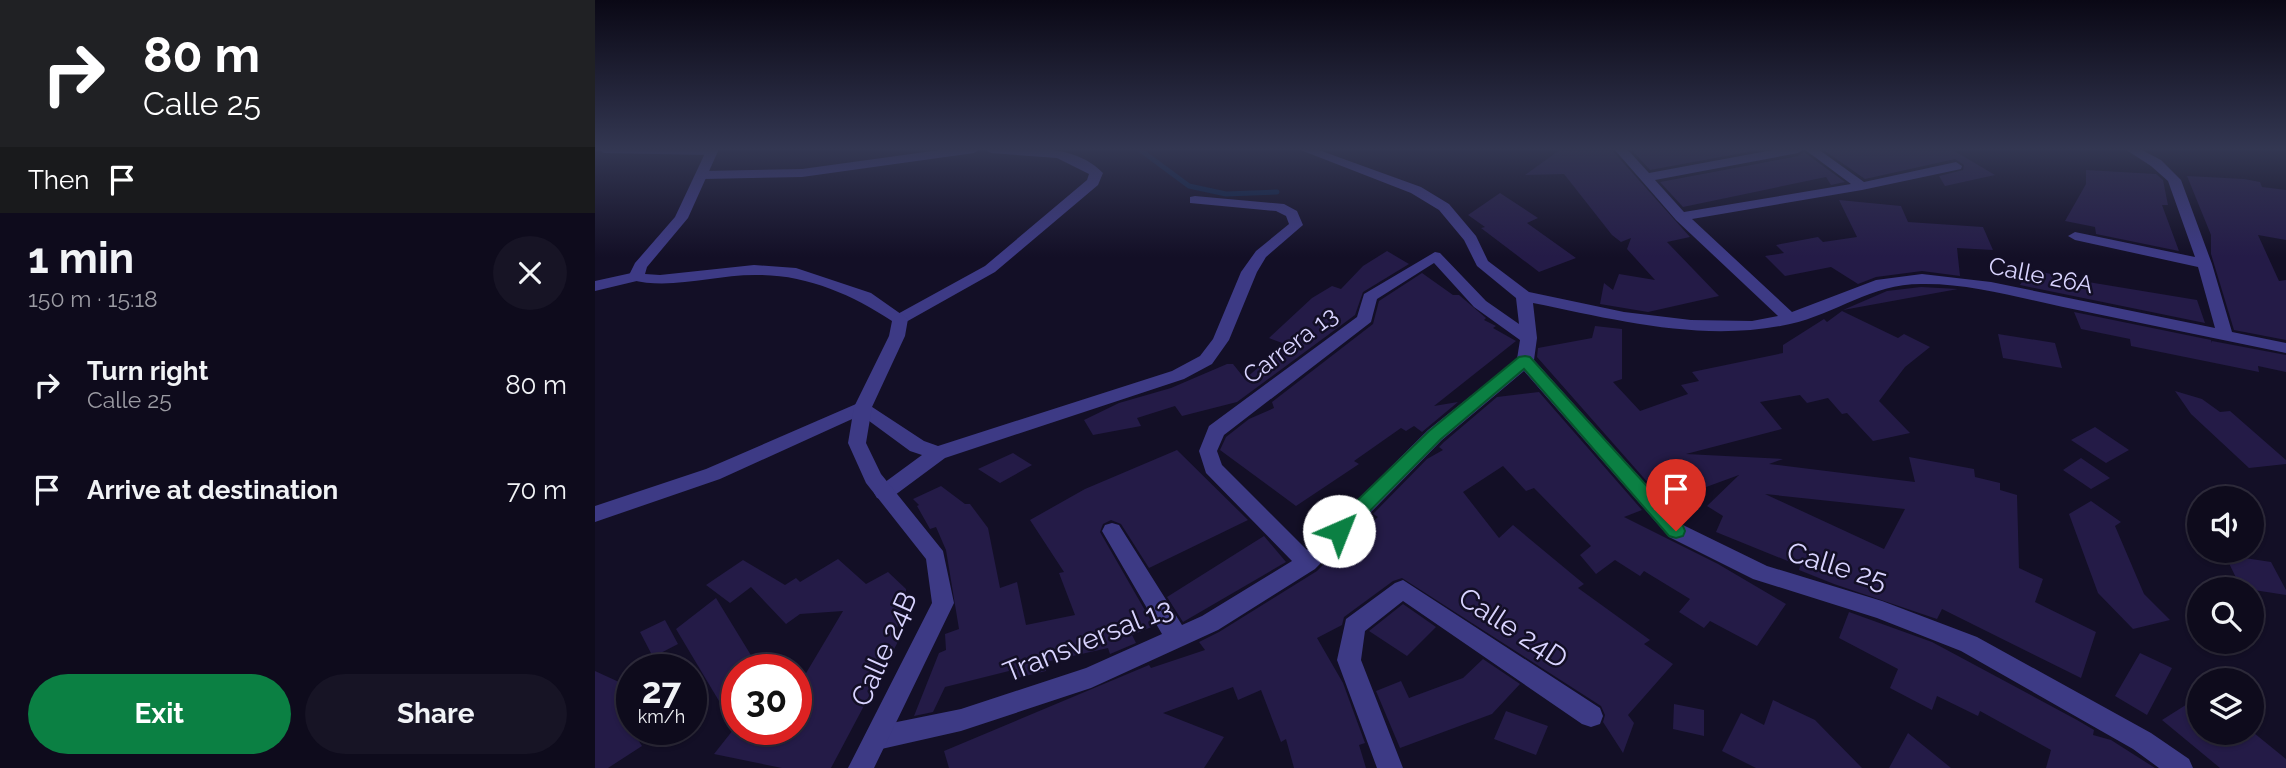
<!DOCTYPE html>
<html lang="en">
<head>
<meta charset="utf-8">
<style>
	:root { --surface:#0e0b1c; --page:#171425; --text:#f1f3f6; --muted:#9b9ba3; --line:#2e2b3b; --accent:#0b8043 }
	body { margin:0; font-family:Raleway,sans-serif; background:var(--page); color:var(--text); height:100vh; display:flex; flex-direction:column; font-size:26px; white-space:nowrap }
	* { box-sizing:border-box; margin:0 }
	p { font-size:23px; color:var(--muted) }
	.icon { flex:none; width:38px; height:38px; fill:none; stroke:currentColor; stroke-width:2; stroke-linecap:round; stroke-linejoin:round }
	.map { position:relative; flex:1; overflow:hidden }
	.drawer { display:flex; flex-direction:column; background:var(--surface); width:595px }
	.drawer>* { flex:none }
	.banner { background:#202124; color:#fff; overflow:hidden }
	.tools { position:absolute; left:1592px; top:486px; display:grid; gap:14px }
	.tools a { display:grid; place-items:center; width:77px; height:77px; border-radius:50%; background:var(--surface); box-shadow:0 2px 5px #0004,0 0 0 2px var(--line); font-size:35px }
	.speed { position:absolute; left:21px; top:654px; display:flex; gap:14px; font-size:35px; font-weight:700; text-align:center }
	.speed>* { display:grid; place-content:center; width:91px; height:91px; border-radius:50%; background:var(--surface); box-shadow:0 2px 5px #0004,0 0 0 2px var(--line); line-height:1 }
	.speed small { font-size:18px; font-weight:400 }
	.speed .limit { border:10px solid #d22; background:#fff; color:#111 }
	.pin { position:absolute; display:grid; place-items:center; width:60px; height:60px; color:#fff; margin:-72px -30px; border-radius:50% 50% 50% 0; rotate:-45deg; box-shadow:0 0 7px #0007 }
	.pin .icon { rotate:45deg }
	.me { position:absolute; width:77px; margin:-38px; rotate:44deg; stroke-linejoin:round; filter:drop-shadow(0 0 5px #0008) }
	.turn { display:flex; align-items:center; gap:24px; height:147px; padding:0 28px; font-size:32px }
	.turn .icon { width:91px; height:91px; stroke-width:2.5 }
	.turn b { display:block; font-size:49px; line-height:60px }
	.then { display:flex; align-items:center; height:66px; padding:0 28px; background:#0003; gap:14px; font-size:26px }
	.round { display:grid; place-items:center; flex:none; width:74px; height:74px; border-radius:37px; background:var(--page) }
	.headline { display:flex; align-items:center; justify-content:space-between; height:119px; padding:0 28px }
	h1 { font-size:42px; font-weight:700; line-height:52px }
	.action { display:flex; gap:14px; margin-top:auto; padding:14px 28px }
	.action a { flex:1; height:80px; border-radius:42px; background:var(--accent); color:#fff; font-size:28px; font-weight:700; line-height:80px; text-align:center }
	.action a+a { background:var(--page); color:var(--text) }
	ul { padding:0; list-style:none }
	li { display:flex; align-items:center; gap:21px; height:105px; padding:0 28px }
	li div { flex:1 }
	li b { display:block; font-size:26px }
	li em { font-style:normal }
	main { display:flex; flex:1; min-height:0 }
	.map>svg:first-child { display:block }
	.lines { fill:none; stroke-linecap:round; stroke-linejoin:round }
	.stream { stroke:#0c2248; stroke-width:5 }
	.building { fill:#241b47; fill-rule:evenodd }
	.minor { fill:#3d3a85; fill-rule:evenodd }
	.tertiary { fill:#3d3a85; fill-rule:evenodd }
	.route { fill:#0b8043; stroke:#07532c; stroke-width:2 }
	.labels { text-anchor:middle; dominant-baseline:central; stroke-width:5; stroke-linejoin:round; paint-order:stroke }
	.street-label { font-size:24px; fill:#d9d4ff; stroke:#130f26 }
	.near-street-label { font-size:28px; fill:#d9d4ff; stroke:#130f26 }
</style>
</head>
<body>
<main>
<section class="drawer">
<div class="banner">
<div class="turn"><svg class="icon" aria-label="right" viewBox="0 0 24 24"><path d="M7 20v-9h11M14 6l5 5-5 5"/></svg><div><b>80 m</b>Calle 25</div></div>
<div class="then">Then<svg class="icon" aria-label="arrive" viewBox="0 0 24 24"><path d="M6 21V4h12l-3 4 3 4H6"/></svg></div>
</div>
<div class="headline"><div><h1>1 min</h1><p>150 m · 15:18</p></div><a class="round"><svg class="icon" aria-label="close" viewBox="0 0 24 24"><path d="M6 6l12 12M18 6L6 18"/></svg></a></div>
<ul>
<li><svg class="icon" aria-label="right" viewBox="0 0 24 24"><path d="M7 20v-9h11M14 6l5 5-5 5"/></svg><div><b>Turn right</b><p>Calle 25</p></div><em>80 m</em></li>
<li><svg class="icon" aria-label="arrive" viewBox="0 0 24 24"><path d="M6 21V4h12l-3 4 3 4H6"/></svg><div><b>Arrive at destination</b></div><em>70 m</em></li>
</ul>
<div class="action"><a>Exit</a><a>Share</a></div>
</section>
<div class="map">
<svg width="1691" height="768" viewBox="0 0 1691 768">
	<rect width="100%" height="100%" fill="#130f26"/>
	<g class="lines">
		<path class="stream" d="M544 149 594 186 631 194 682 192"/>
	</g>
	<path class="building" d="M966 149H1016L1095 237 1072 242 1124 296 1053 312 1005 304 1009 283 1018 290 1024 274 1060 280 1032 249 1036 238 1026 242 1017 235 969 174 930 175Z
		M1036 149H1169L1055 170Z
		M1227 149H1356L1400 175 1350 186 1344 176 1368 170 1369 165 1360 159 1270 179Z
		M1209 152 1250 182 1236 185 1231 177 1088 207 1065 182 1203 156Z
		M1491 170 1561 174 1568 180 1573 205H1567L1584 251 1501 234 1500 227 1470 221 1491 184Z
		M1592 176 1649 179 1665 182 1667 187 1691 190V240L1663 235 1684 281 1691 280V340L1639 330 1616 254V235Z
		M905 193 943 218 932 223 981 258 944 272 886 228 890 227 873 215Z
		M1244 200 1306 206 1313 222 1388 227 1398 250 1362 248 1365 276 1327 271 1281 277 1263 284 1236 267 1190 276 1170 256 1189 253 1181 245 1223 237 1228 242 1262 237Z
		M792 251 814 264 768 292 760 315 642 402 587 416 580 406 542 418 546 426 498 435 489 420 524 403 576 388 632 364H638L650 379 690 344 674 338 717 298 737 286 746 289 768 266Z
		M1434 269 1487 281 1602 300 1610 323 1425 285Z
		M827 273 858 295H864L891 318 889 320 901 326 898 328 921 341 839 406 863 402 827 432 819 426 811 431 806 428 759 461 764 464 701 506 625 450 631 437 654 419 679 408 677 402 778 324 784 301Z
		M1326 287 1363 289 1248 310 1292 291Z
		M1247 311 1303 338 1309 334 1335 347 1310 367 1284 401 1315 433 1278 441 1252 413 1247 414 1233 398 1212 403 1205 395 1165 402 1187 429 1091 454 1188 459 1174 464 1320 482 1314 457 1379 469 1380 477 1405 483V490L1422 495 1424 568 1448 579 1440 602 1501 632 1486 678 1347 609 1342 619 1239 584 1204 570 1205 566 1121 532 1128 516 1112 506 1144 475 1070 502 942 357 943 348 997 338 1000 326 1027 329V379L1018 382 1045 411 1093 394 1086 385 1104 381 1097 372 1188 353V345L1229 319 1232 322ZM1170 494 1310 509 1289 549Z
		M1479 312 1616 340 1617 343V341L1691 355V372L1663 366 1664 372 1536 346 1535 339 1486 329Z
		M1403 334 1460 343 1467 368 1408 358Z
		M1580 391 1607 399 1625 412 1635 411 1691 460V464L1654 468 1596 414Z
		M944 392 1047 510 1029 517 1123 564 1191 604 1162 646 1115 621 1109 628 1084 612 1095 599 1049 571 1045 576 1020 560 1001 574 985 555 996 546 939 488 931 491 908 466 868 492 904 538 918 525 989 584 983 588 1055 640 1049 644 1078 664 1033 715 1039 723 1028 753 1008 722 1010 715 1006 706 807 578 798 581 749 617 747 625 722 638 748 683 770 743 764 745 771 768H699L691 739 686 742 666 690 643 700 638 687 568 713 629 737 609 768H354L349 751 554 665 556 668 610 650 604 642 624 632 722 571 745 548 783 517 778 514 832 459 848 450 844 447 849 442 902 397Z
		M1500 427 1534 450 1511 463 1476 440Z
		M582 450 653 520 554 568 526 524 516 520 508 524 505 532 559 626 537 635 541 643 515 654 513 648 451 662V671L422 678V669L350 687 338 712 319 716 344 653 351 650 350 634 364 629 351 550 341 527 335 529 322 506 324 505 318 499 346 486 370 504H375L393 528 405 588 422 582 431 625 480 615 464 573 469 572 435 520 490 489Z
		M418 453 437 465 405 483 383 469Z
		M1486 458 1515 478 1496 489 1468 470Z
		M1496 501 1526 522 1520 526 1549 594 1575 620 1538 629 1503 593 1474 514Z
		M669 536 691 562 588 622 572 597Z
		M1630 555 1676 562 1691 590V595L1646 588Z
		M243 559 271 584 293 572 311 589V594L300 636H306L236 768H187L119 754 138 730H201V690L248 611 205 614 191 624 156 587 135 603 111 585 148 560 190 585 201 578 205 582Z
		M121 598 165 670H142V690L124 701 81 629Z
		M808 604 841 627 812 656 774 631Z
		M1254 612 1337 642 1482 720 1499 730 1498 735 1516 740 1560 768H1451L1456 750 1385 711 1383 716 1342 696 1337 710 1295 688 1303 669 1244 638Z
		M70 620 83 644 58 657 45 632Z
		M1545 653 1577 668 1552 715 1520 696Z
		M888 659 925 684 897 714 805 748 781 691 806 681 814 698 868 678Z
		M0 671 37 688V730L47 746 13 768H0Z
		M1605 696V733H1659L1691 759V768H1625L1567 720Z
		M1178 700 1220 720 1267 768H1161L1127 751 1146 713 1169 725Z
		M1079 704 1109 710V736L1078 729Z
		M911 711 953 726 941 755 899 739Z
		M1313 733 1356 768H1294Z"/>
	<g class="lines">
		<path class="minor" d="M3 149H121L122 151 116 155 9 153Z
			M352 149H385L379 153 207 177 108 179 101 175 108 171 207 169Z
			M390 149C428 149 478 142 508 173L503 185 400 272 311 322H299L297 319 299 316 390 266 492 180 494 174 462 158 396 153Z
			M703 149H721L826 187 854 204 881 236 893 261 934 292 1029 312 1096 320 1157 321 1183 316 1081 220 1019 149H1032L1054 173 1183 149H1223L1269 182 1361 162 1367 166 1366 169 1267 190 1097 219 1197 312 1281 280 1327 274 1396 282 1620 328 1603 267 1480 240 1473 236 1480 232 1600 257 1573 181 1556 166 1530 149H1545L1566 160 1586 180 1617 264 1637 332 1691 343V353C1617 338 1542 322 1468 307 1422 297 1373 283 1326 284 1276 284 1241 314 1195 324 1109 343 1022 320 938 303L942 338 939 360 1088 525 1172 566 1287 601 1382 637 1556 733 1594 759 1598 768H1564L1538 749 1366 651 1282 618 1158 579 1074 537 929 371 847 440 720 569 623 630 496 688 366 731 282 750 273 746 269 738 273 730 282 726 366 709 491 668 567 634 507 531 510 525 517 523 524 525 587 625 607 616 697 561 611 473 604 451 614 426 762 317 769 294 840 252 845 253 891 301 924 324 921 298 882 266 869 240 844 210 816 193ZM1209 149 1256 184 1089 212 1060 180 1203 153ZM839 263 879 307 925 340 922 359 833 430 712 550 627 465 622 451 629 435 776 322 782 299Z
			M600 196 689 204 702 211 708 225 671 257 662 272 634 340 617 364 589 379 350 458 296 498 289 500 282 498 279 493 282 488 327 455 315 451 266 415 125 479 0 522V506L111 469 268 401 329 441 343 446 577 371 605 356 618 339 646 272 661 251 694 224 691 216 681 211 595 203V197Z
			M41 272 46 274 49 277 46 280 0 291V281Z
			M808 580 1005 708 1008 716 1005 724 996 727 987 724 808 601 770 631 766 660 808 768H782L742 660 751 619 800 583Z"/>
		<path class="tertiary" d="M112 149H124L93 218 52 267 50 274 65 275 159 265 201 268 276 293 313 319 310 336 277 407 271 443 286 474 348 551 359 603 279 768H253L337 603 331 559 271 483 253 443 259 407 294 336 297 321C256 294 210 274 160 275 118 275 77 290 36 280L33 277 40 263 80 217Z"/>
	</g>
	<linearGradient id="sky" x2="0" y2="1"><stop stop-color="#0a0815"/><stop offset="0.58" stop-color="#333752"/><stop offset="1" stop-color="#333752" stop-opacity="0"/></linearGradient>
	<rect width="1691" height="257" fill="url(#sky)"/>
	<path class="route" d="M930 356 935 357 1088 526 1090 531 1088 536 1081 538 1074 536 929 369 846 439 750 536 744 538 737 536 734 531 737 525 834 431 924 357Z"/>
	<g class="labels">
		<g class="street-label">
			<text transform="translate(1446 275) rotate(11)">Calle 26A</text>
			<text transform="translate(695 345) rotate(-37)">Carrera 13</text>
		</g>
		<g class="near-street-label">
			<text transform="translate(1242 566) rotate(17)">Calle 25</text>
			<text transform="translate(918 628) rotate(33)">Calle 24D</text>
			<text transform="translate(493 640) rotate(-22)">Transversal 13</text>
			<text transform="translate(289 649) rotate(-66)">Calle 24B</text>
		</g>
	</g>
</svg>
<div class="tools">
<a><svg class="icon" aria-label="sound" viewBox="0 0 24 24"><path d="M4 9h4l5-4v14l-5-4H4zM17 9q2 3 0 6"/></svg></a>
<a><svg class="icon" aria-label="search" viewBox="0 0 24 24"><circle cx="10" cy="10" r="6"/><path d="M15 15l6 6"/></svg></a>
<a><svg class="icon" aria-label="layers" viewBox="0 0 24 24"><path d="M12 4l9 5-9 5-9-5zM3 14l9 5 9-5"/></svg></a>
</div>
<div class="speed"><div>27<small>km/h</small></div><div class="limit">30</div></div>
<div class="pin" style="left:1081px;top:531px;background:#d93025"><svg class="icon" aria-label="arrive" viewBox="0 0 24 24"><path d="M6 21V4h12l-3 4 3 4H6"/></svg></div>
<svg class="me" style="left:744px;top:531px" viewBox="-20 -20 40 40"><circle r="19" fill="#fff"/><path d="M0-13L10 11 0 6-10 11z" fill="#0b8043"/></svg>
</div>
</main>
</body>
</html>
